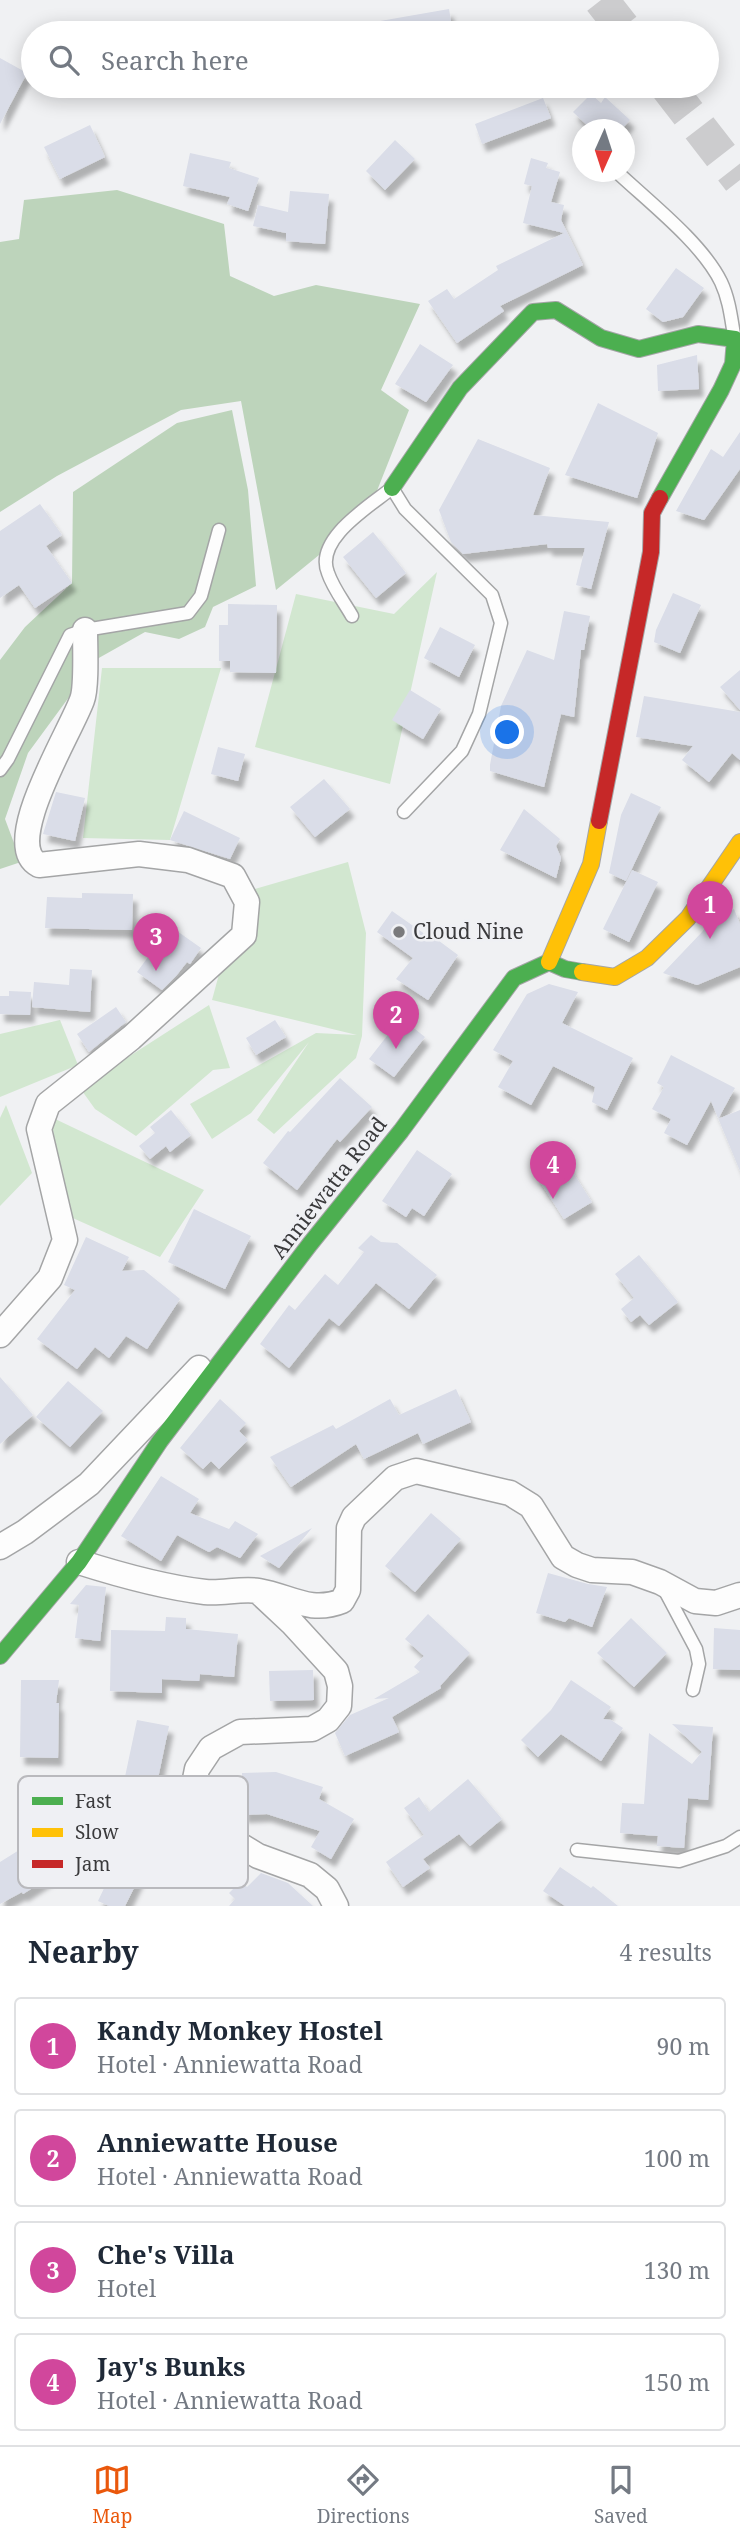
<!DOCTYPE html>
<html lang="en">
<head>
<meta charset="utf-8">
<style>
  :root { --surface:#fff; --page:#f6f6f7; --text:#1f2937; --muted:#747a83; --line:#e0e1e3; --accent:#ea580c }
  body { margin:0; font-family:"Noto Serif",serif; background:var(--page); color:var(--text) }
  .compass { position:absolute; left:572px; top:119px; width:63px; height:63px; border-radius:50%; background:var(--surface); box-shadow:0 4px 18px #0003; rotate:183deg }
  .you { position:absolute; left:508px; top:733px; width:24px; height:24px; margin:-18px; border:5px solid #fff; border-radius:50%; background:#1a73e8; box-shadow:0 0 0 10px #1a73e833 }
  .badge { display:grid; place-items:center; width:46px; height:46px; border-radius:50%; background:var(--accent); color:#fff; font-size:23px; font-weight:700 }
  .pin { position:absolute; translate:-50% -58px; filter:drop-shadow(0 2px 4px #0008) }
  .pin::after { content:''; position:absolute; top:37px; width:24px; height:21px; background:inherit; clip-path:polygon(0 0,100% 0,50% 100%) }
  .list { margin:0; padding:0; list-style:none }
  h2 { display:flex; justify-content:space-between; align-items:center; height:91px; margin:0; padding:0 28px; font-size:30px }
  h2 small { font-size:23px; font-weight:400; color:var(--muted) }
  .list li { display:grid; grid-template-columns:46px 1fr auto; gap:21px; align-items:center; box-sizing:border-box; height:98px; margin:0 14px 14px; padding:0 14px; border:2px solid var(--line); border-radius:7px }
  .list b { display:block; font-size:26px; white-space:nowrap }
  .list p { margin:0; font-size:23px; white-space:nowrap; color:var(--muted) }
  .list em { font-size:23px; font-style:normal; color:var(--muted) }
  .icon { flex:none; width:38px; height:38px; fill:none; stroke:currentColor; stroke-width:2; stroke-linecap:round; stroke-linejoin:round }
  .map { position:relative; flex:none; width:740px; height:1906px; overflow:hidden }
  .search { position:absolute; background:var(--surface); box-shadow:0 4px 18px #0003; left:21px; right:21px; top:21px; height:77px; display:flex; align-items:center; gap:18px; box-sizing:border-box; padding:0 24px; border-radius:38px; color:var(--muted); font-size:26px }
  .sheet { height:539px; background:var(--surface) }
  nav { display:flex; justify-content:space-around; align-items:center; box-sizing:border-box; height:98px; border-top:2px solid var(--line); background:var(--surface); font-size:19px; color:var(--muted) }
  nav a { display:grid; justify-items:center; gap:4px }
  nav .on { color:var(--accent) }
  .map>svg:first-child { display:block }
  .green { fill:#d2e7d0 }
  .forest { fill:#bdd4bb }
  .building { fill:#dadde8; filter:url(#shadow) }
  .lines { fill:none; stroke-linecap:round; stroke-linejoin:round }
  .secondary-tunnel { stroke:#ccccce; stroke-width:35; stroke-dasharray:35 18; stroke-linecap:butt }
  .lane-casing { stroke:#a4a5a6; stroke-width:15 }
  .street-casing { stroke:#a4a5a6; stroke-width:27 }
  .fast-casing { stroke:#a4a5a6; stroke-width:18 }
  .slow-casing { stroke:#a4a5a6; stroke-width:18 }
  .jam-casing { stroke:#a4a5a6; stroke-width:18 }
  .lane { stroke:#fdfdfd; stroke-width:12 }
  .street { stroke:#fdfdfd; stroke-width:24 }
  .fast { stroke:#4caf50; stroke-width:16 }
  .slow { stroke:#ffc107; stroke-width:16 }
  .jam { stroke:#c62828; stroke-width:16 }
  .poi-dot { fill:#7a7a7c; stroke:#eff0f4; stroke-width:2.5 }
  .labels { text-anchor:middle; stroke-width:5; stroke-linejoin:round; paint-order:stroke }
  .poi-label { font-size:21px; fill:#3a3a3c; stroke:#eff0f4; text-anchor:start }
  .street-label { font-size:21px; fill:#3a3a3c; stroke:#eff0f4 }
  .key { fill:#eff0f4; stroke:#b9b9bd; stroke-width:2 }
  .key-label { font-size:19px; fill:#3a3a3c }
</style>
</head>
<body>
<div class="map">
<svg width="740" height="1906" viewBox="0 0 740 1906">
  <defs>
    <filter id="shadow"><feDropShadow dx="4.5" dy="8" stdDeviation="2" flood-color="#0004"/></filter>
  </defs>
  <rect width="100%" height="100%" fill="#f0f1f3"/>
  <!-- green -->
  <path class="green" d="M437,572L390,784L255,747L296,594L394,614Z
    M102,668H221L170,840L83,838Z
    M348,862L366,933L362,1036L356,1058L274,1134L257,1120L309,1042L251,1113L212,1139L190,1104L316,1033L357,1035L212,1000L241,893Z
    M209,1005L230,1068L213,1070L136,1136L95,1109L80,1088Z
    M60,1020L78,1065L0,1097V1034Z
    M6,1105L32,1173L0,1206V1118Z
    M51,1117L204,1190L160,1257L66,1215Z"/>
  <!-- forest -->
  <path class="forest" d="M117,190L224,224L230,276L274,296L316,285L420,304L381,390L409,410L367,516L276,590L241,401L181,410L57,476L0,512V242L19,239L24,200Z
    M232,410L248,490L256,586L213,607L205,627L179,639L145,632L97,659L28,753L5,819L14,843L30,859L0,869V660L25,627L72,583L73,492L177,423Z"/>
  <!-- building -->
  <path class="building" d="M449,9L453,33H364L363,24Z
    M0,58L27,73L0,124Z
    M591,94L601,103L605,97L630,120L621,130H592L573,112Z
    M543,98L551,118L482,144L475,124Z
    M90,125L105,157L60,179L44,147Z
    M395,140L415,159L385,190L366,171Z
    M190,153L231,162L229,168L259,178L248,211L227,204L230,197L183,186Z
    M531,158L548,163L546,168L560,172L551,202L564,205L561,220L583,265L500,306L504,311L457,343L428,301L447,289L454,299L498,270L496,266L564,233L523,223L532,186L524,184Z
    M290,191L329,194L325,244L286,241V233L253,226L258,205L288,212Z
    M676,268L704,288L683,317L663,322L646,309Z
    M420,344L453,365L426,402L395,384Z
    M697,355L699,389L658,391L657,365Z
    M598,403L658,433L637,498L565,475Z
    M740,432V469L704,520L676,511L711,449L723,457Z
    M478,439L550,468L533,515L609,522L591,589L576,585L585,548H548L547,544L463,554L451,542L439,510Z
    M40,504L62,535L46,546L72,583L35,608L19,585L0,598V531Z
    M373,532L406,573L376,598L343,557Z
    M673,593L701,605L680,653L654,642L656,630Z
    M228,604L277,605L276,673L230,672V661H219V625H228Z
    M564,611L590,616L584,650H581L574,717L561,714L544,787L490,771V765L501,706L527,650L554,660Z
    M440,627L475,645L459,677L424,658Z
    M740,670V710L720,687Z
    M410,690L441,709L423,739L392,720Z
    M644,696L740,712V760L732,753L709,782L682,760L693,746L636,737Z
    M218,747L245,754L238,781L211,774Z
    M324,779L350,809L315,837L290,807Z
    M56,792L85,798L75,841L43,834Z
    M631,793L661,807L626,881L609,873L621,815Z
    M524,809L560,839L556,846L561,858L556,878L500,850Z
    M184,811L240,838L230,859L170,840Z
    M632,870L658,882L629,942L603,929Z
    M82,893L133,894L132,930L45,928L47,897L82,898Z
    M734,909L740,924V967L697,985L663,973L702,932L713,917Z
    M392,911L429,937L431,935L458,955L428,1000L396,979L413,958L377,932Z
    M177,931L201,948L190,964L187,962L176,976L162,990L137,972L154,949L161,953Z
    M70,969L92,970L90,1012L32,1007L34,982L69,985Z
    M549,984L578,992L562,1023L633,1058L607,1110L592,1102L595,1087L553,1066L531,1105L498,1087L513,1061L493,1050L527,994Z
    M9,991L31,992L30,1015L0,1014V996H9Z
    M116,1007L126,1022L89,1052L77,1034Z
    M401,1018L425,1037L394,1077L369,1059Z
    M275,1020L286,1037L256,1055L246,1038Z
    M671,1055L735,1088L718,1119L740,1110V1171L711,1101L687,1145L664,1133L671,1119L652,1109L664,1087L657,1083Z
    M340,1078L372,1107L340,1142L337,1139L297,1190L263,1163L288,1131L290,1132Z
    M171,1110L191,1135L170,1152L166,1146L150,1159L139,1146L155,1133L150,1127Z
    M417,1150L452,1174L424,1216L412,1208L406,1217L382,1201Z
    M563,1157L592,1202L564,1219L535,1174Z
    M194,1209L251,1236L225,1289L168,1262Z
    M371,1235L381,1242L397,1243L437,1275L409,1309L376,1283L339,1326L329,1318L289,1368L260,1344L289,1305L295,1310L325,1274L338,1285L364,1252L358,1248Z
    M86,1237L129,1257L122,1271L144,1270L180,1299L147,1349L126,1336L109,1358L95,1347L77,1369L37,1339L75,1290L64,1285Z
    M639,1255L678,1302L649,1325L640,1315L631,1322L621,1309L634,1298L615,1274Z
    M0,1377L33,1415L0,1444Z
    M68,1381L103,1411L70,1447L36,1417Z
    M456,1389L471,1422L423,1444L418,1433L364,1459L356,1444L291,1487L270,1457L333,1425L336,1429L390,1399L399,1415Z
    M220,1399L246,1423L239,1431L248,1440L219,1469L211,1461L203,1469L180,1448Z
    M161,1476L199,1499L190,1513L229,1529L235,1521L258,1534L240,1558L217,1547L209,1552L177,1535L161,1561L121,1536Z
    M431,1513L461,1539L415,1592L385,1566Z
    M312,1528L279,1568L260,1556Z
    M548,1573L588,1584L607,1587L592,1627L569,1618L565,1622L536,1613Z
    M86,1585L106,1587L100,1641L75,1638L79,1605L70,1604Z
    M428,1614L470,1653L440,1686L441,1688L392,1717L399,1732L345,1756L335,1733L350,1715L389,1698L374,1699L420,1672L414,1667L424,1656L405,1639Z
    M166,1617L186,1618V1629L238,1634L234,1677L200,1674L199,1681L162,1679V1693L110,1691L111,1630L165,1631Z
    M631,1618L667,1653L634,1687L597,1653Z
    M714,1628L740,1630V1670L713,1669Z
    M313,1670L314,1700L270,1701L269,1671Z
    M21,1680H59L56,1703H59L58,1758L20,1757Z
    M571,1680L611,1707L603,1719L611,1720L623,1728L601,1761L561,1734L538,1757L521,1740L551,1710Z
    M137,1720L169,1726L153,1802L175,1790L179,1797L182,1811L177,1814L190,1839L156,1858L152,1865L147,1862L125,1906H109L98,1901L107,1882L99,1878L102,1870L33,1841L49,1832L31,1792L68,1776L82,1808L54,1820L96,1840L100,1849L124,1790L122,1791Z
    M672,1724L713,1727L708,1800L688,1798L684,1848L657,1846L658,1836L620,1833L622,1803L644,1804L649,1733L692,1764L702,1752Z
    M276,1772L323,1787L319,1799L354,1819L331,1859L311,1847L320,1831L267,1814L243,1815L242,1773Z
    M468,1779L502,1819L470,1846L459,1834L423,1859L430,1868L403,1887L386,1862L424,1835L404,1808L419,1797L429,1812Z
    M32,1842L53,1875L23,1894L22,1892L0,1904V1862Z
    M560,1867L591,1888L593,1886L618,1906H565L543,1891Z
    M261,1873L288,1883L313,1906H229L235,1899L229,1893L241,1881L247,1887Z"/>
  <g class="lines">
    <!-- secondary-tunnel -->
    <path class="secondary-tunnel" d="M601,0L627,33
      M667,86L740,180"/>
    <!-- lane casing -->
    <g class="lane-casing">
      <path id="lane" d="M617,172C649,202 702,243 721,282C729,299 731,317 734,335
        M352,616C344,602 333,588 328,573C314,539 370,506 392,488L405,509L492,595L501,623L479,714L462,751L404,812
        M0,770L8,759L70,635L85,630L188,613L201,596L219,530
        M663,1587L696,1649L699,1664L693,1690
        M577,1850L679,1861L726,1846L740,1837"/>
    </g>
    <!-- street casing -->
    <g class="street-casing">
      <path id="street" d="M0,1335L50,1278L65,1240L39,1129L48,1104L131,1038L244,935L247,902L233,876L188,860L139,854L39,865C0,845 69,735 82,700C87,687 85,646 85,630
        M0,1547L25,1532L89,1484L199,1368
        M79,1562C120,1575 162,1587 205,1592C222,1594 241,1588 259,1591C289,1596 310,1614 342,1601L348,1590L349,1528L354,1517L395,1478L416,1471L510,1493L531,1506L563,1557L577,1565L592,1570L632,1572L660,1582L695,1601L716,1603L740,1595
        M260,1593L292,1623L336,1671L340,1686L339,1706L328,1720L312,1729L240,1732L211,1748L197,1769L193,1789L197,1813L207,1825L258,1856L310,1875L327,1889L336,1906"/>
    </g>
    <!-- fast casing -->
    <g class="fast-casing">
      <path id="fast" d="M392,488L460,388L533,312L556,310L601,338L639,349L698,334L735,339L733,364L721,390L660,498
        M0,1656L79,1562L160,1441L310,1244L401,1131L514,978L549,962L565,969L582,972"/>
    </g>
    <!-- slow casing -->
    <g class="slow-casing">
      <path id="slow" d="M549,962L591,864L599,821
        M582,972L615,977L647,958L688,918L740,842"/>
    </g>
    <!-- jam casing -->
    <g class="jam-casing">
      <path id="jam" d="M599,821L651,552L652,513L660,498"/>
    </g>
    <!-- lane -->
    <use href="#lane" class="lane"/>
    <!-- street -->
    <use href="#street" class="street"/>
    <!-- fast -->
    <use href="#fast" class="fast"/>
    <!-- slow -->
    <use href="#slow" class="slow"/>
    <!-- jam -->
    <use href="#jam" class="jam"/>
  </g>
  <!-- markers -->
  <circle class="poi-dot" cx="399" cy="932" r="7"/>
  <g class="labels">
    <!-- poi labels -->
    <g class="poi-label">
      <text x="413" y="939">Cloud Nine</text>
    </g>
    <!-- street labels -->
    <g class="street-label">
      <text transform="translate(329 1188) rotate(-52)" y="7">Anniewatta Road</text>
    </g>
  </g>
  <!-- legend -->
  <rect x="18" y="1776" width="230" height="112" rx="10" class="key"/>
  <rect x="32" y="1797" width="31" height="8" fill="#4caf50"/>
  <rect x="32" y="1828" width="31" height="9" fill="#ffc107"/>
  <rect x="32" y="1860" width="31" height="8" fill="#c62828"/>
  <g class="key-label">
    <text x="75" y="1808">Fast</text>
    <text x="75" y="1839">Slow</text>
    <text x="75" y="1871">Jam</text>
  </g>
</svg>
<svg class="compass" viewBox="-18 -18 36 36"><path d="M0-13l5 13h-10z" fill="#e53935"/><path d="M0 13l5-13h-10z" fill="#747a83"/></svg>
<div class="you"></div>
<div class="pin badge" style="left:710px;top:939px;background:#d1479c">1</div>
<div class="pin badge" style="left:396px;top:1049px;background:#d1479c">2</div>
<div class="pin badge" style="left:156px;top:971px;background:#d1479c">3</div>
<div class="pin badge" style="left:553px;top:1199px;background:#d1479c">4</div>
<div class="search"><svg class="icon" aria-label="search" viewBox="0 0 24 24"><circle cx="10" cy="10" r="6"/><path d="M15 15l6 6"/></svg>Search here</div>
</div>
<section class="sheet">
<h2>Nearby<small>4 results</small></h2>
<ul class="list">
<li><span class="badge" style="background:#d1479c">1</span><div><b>Kandy Monkey Hostel</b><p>Hotel · Anniewatta Road</p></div><em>90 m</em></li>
<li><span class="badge" style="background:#d1479c">2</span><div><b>Anniewatte House</b><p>Hotel · Anniewatta Road</p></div><em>100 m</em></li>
<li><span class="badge" style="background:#d1479c">3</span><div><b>Che's Villa</b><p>Hotel</p></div><em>130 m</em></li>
<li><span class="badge" style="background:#d1479c">4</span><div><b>Jay's Bunks</b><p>Hotel · Anniewatta Road</p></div><em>150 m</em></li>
</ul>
</section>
<nav>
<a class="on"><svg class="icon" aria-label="map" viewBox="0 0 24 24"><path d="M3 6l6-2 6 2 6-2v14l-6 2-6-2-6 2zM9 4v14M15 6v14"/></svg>Map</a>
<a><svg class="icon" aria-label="directions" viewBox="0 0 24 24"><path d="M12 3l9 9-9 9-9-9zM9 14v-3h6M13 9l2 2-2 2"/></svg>Directions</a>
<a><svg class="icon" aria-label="saved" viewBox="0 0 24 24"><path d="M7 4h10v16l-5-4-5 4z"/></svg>Saved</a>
</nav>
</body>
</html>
